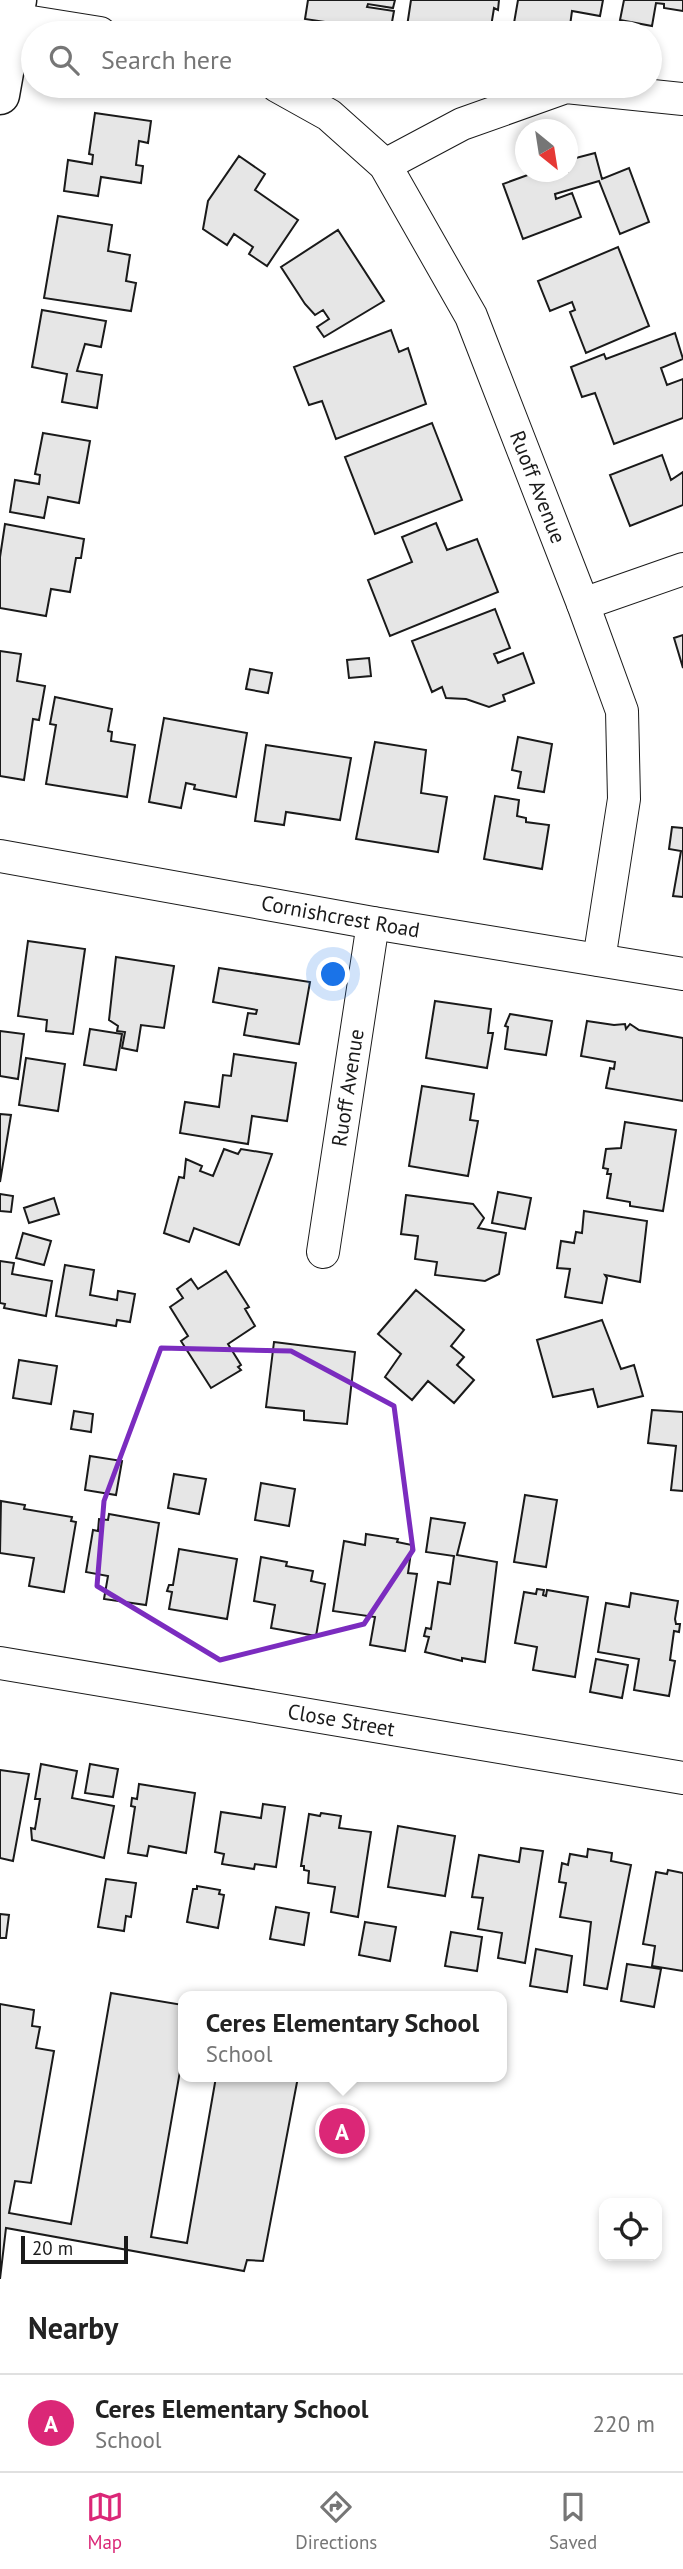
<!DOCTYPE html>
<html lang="en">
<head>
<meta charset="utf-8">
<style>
  :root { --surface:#fff; --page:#f2f2f2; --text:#222; --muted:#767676; --line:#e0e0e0; --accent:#db2777 }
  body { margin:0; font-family:"PT Sans",sans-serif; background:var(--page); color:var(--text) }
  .controls { position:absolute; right:21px; bottom:21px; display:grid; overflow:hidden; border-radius:14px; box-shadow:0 4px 10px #0003 }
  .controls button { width:63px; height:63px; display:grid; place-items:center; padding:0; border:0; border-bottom:2px solid var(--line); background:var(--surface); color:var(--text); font:35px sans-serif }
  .compass { position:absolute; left:515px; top:119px; width:63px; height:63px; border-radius:50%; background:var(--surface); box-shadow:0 4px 10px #0003; rotate:150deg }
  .scale { position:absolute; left:21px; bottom:18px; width:107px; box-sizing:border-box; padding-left:7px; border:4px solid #1a1a1a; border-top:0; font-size:19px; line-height:24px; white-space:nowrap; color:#1a1a1a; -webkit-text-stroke:5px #fff; paint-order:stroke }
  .you { position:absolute; left:334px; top:975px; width:24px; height:24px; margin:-18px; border:5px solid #fff; border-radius:50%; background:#1a73e8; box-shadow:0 0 0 10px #1a73e833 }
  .badge { display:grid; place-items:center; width:46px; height:46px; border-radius:50%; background:var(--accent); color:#fff; font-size:23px; font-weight:700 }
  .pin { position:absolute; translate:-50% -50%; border:4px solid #fff; box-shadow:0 2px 7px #0006 }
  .popup { position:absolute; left:178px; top:1991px; width:329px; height:91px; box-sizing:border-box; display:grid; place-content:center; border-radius:14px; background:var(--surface); filter:drop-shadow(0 2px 5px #0005); font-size:23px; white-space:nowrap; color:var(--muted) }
  .popup b { font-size:26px; color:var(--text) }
  .popup::after { content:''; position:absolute; left:50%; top:100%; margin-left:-14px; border:14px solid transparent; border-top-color:var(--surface) }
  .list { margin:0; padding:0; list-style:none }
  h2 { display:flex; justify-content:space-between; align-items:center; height:91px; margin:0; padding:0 28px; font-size:30px }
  h2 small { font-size:23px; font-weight:400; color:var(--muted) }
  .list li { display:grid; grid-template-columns:46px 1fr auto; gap:21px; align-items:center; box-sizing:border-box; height:98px; padding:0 28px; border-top:2px solid var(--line) }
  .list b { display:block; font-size:26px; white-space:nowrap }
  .list p { margin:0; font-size:23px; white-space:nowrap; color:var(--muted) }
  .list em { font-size:23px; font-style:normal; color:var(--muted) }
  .icon { flex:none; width:38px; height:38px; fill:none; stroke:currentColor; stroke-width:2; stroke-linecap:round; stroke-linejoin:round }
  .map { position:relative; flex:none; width:683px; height:2282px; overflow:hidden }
  .search { position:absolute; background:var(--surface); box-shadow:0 4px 10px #0003; left:21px; right:21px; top:21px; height:77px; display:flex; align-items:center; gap:18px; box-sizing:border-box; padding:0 24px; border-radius:38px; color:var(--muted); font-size:26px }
  .sheet { height:189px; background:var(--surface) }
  nav { display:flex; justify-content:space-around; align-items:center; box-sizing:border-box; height:98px; border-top:2px solid var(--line); background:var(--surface); font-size:19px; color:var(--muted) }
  nav a { display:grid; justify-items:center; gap:4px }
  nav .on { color:var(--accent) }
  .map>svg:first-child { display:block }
  .building { fill:#e6e6e6; stroke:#1a1a1a; stroke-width:2 }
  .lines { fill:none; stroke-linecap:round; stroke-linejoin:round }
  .street-casing { stroke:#1a1a1a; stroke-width:34 }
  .secondary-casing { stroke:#1a1a1a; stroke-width:41 }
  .street { stroke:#fff; stroke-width:32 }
  .secondary { stroke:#fff; stroke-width:38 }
  .marked { fill:none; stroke:#7b2cbf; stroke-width:5; stroke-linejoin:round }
  .labels { text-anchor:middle; stroke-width:5; stroke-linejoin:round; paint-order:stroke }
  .street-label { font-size:21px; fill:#1a1a1a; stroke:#fff }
</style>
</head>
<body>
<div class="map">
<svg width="683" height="2282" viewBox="0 0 683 2282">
  <rect width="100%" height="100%" fill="#fff"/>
  <!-- building -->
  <path class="building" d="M308,0H395L393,8L368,4L367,7L394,11L390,33H358L359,27L305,19Z
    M411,0H499L498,10L494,8L490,33H446L447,30L438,29V33H406Z
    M518,0H603L600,16L572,11L569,33L514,23Z
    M624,0H683V11L664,8V4L656,3L652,26L620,20Z
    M95,113L151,121L148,143L139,141L136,165L143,166L141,183L101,177L98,196L64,191L68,160L92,164L93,155L89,154Z
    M595,153L602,179L629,168L649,222L620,234L599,181L555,194L556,199L572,193L581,217L523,239L503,184L536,172H568V160Z
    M239,156L265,174L255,190L298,220L267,266L249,254L253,247L234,234L227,245L203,229L208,201Z
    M58,216L112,225L108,251L130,255L126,281L136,283L131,311L44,298Z
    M338,230L384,301L324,337L317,327L329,319L323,310L315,315L305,304L281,267Z
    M618,247L649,326L586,353L570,312L575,310L572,302L550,311L538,281Z
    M42,310L106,321L101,347L85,344L77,371L102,375L97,408L62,402L67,374L32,367Z
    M391,330L399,352L408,348L426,404L336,439L322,401L309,405L294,367Z
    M675,333L683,359L661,368L667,385L683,379V418L614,444L595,393L582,397L571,367L604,354L606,359Z
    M432,423L462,500L375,534L345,457Z
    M43,433L90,441L79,503L48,497L44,518L10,512L15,480L39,484L40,475L35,474Z
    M662,455L671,480L683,472V505L630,526L610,475Z
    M436,523L447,550L477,539L498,592L390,636L368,580L412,562L402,537Z
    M5,524L84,539L81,558H76L70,592L51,589L46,616L0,608V557Z
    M495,609L510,648L494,654L498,663L523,653L534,683L503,695L505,701L489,707L466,699L446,698L442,687L432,692L412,641Z
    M683,635V668L674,638Z
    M0,651L21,654L17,681L45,686L39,720L33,719L24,780L0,776Z
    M369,658L371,676L349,678L347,660Z
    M250,669L272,673L268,693L246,689Z
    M55,697L112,709L108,731L112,732L111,741L135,745L127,797L46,784L56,725L50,724Z
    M164,718L247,733L236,797L194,789L195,785L186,783L181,808L149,802Z
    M518,737L552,744L544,792L518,788L521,772L512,770Z
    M375,742L426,750L421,793L447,797L438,852L356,839Z
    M266,745L351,758L340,820L286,812L284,825L255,821Z
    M495,796L519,800L517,816L526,818V822L549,825L542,869L484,859Z
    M672,827L683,828V897L673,896L681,851L669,849Z
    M28,941L85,949L73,1034L46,1031L47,1020L18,1016Z
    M116,957L174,966L164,1028L141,1025L137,1051L122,1048L125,1032L117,1031L118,1026L109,1020Z
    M219,968L310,982L299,1044L244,1035L248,1013L256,1014L257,1010L213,1002Z
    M435,1001L491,1009L488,1033H493L487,1068L426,1058Z
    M510,1014L552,1021L546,1055L505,1049L508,1027L505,1026Z
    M587,1021L614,1025L625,1024L626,1029L630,1024L639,1030L683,1038V1101L606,1088L610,1068L614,1069L615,1062L581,1056Z
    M90,1029L122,1034L116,1070L84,1065Z
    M0,1031L24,1034L18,1079L0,1076Z
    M234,1054L296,1063L287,1121L252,1116L248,1144L180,1133L185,1102L219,1107L223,1075L231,1076Z
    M26,1058L65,1064L58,1111L19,1105Z
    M422,1086L474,1094L470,1120L478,1121L468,1176L409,1166Z
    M0,1114L11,1115L0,1182Z
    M625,1122L676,1130L663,1211L630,1206V1202L607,1198L611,1174H607L608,1169L603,1168L606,1149L621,1148Z
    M224,1149L238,1154L241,1149L272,1154L239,1245L194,1228L189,1242L164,1233L179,1177L184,1178L186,1159L202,1166L200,1171L213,1176Z
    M498,1192L531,1198L525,1229L492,1223Z
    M0,1194L13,1196L11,1212L0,1211Z
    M406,1195L473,1204L484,1218L478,1228L506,1233L499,1274L485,1281L435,1275L437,1262L415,1259L418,1236L401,1234Z
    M54,1198L59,1214L29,1223L24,1208Z
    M584,1211L647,1221L640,1282L605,1275L607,1278L602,1303L565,1297L570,1269L557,1268L561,1241L574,1243L576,1232L582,1233Z
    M23,1233L51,1241L44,1265L16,1258Z
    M0,1261L14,1263L12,1274L52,1281L46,1316L4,1308L5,1304L0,1303Z
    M65,1265L94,1270L90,1295L117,1300L118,1291L135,1294L130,1322L117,1320L116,1326L56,1316Z
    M226,1271L249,1307L245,1309L255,1326L228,1344L241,1365L238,1367L241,1370L211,1388L181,1341L188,1336L170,1307L183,1298L177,1289L191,1279L198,1289Z
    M416,1290L464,1330L451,1346L464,1357L457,1365L474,1380L454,1403L428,1381L412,1400L385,1377L401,1354L378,1334Z
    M602,1320L621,1369L634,1365L643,1396L598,1407L593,1389L553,1397L537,1340Z
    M274,1342L355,1352L347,1424L304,1420V1411L266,1407Z
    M19,1360L57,1366L51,1404L13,1398Z
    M652,1410L683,1412V1491L671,1490L676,1446L648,1443Z
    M74,1411L93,1414L91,1432L71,1429Z
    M90,1456L122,1461L116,1495L85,1490Z
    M174,1474L206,1479L199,1514L168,1508Z
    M261,1483L295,1489L289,1526L255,1520Z
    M525,1495L557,1500L546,1567L514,1562Z
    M1,1501L25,1505L24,1509L72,1517L71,1521L76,1522L64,1592L29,1586L34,1558L0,1553Z
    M109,1514L159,1523L146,1605L104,1599L108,1576L86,1572L93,1530L98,1531L99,1519L108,1520Z
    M431,1518L465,1523L457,1555L497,1562L485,1662L462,1658V1661L425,1652L429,1637L424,1636L426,1628L431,1629L438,1582L450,1584L454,1556L426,1552Z
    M366,1534L398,1539L397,1542L412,1545L408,1573L417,1574L405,1651L370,1645L375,1617L333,1611L344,1541L365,1545Z
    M179,1549L237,1559L227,1619L169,1609L172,1592L167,1591L169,1585H173Z
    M261,1557L287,1562L286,1566L313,1571L311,1581L325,1584L316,1636L271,1628L275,1605L254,1601Z
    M537,1589L544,1590L543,1595L546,1596L547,1590L588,1597L575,1677L533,1670L537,1647L515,1643L524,1592L536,1594Z
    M631,1593L678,1601L675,1619L676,1624H680L679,1632L674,1631L670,1660L675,1661L669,1696L634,1690L639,1659L598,1652L606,1603L629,1607Z
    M596,1659L628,1665L622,1698L590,1692Z
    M41,1764L77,1771L72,1798L114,1806L104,1858L32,1840L31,1828L35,1829L40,1799H35Z
    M90,1764L118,1769L113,1797L85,1793Z
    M0,1770L29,1774L13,1861L0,1858Z
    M139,1784L195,1793L186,1853L149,1846L147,1856L128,1853L135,1807L131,1806L132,1798L137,1799Z
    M263,1804L285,1807L276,1867L255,1864L254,1869L222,1864L224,1854L215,1852L221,1812L261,1818Z
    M321,1813L341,1816L339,1828L371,1832L358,1917L331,1912L335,1887L308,1883L309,1871L304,1870V1866H301L309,1814L320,1816Z
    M398,1826L455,1836L445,1896L388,1887Z
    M521,1848L543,1851L525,1963L498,1958L502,1933L478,1929L483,1898L472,1897L479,1855L519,1862Z
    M588,1849L612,1853L611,1861L631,1865L607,1989L584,1985L591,1922L560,1917L566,1883L559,1882L562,1863L568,1865L570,1854L587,1857Z
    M668,1870L683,1873V1971L652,1966L655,1946L643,1944L656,1872L667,1874Z
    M106,1879L136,1883L131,1917L126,1916L124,1931L98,1927Z
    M197,1886L220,1890L219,1894L224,1895L218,1928L187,1922L193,1889H197Z
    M276,1907L309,1913L304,1945L270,1939Z
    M0,1914L9,1915L6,1938H0Z
    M365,1922L396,1927L390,1961L359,1955Z
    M451,1932L482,1937L477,1971L445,1966Z
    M536,1949L572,1956L567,1992L530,1986Z
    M627,1964L661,1969L654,2007L621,2001Z
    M111,1993L183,2005V2054L151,2237L187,2243L216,2077H298L263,2261L247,2260L244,2271L6,2228L0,2279V2004L34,2010L32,2026L40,2027L36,2048L54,2051L31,2183L15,2181L9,2213L71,2224Z"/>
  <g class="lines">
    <!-- street casing -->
    <g class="street-casing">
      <g id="street">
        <path d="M0,17L100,33"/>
        <path id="s1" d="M277,86L329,115L385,165L471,316L583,604L622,711L624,799L599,960"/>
        <path d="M385,165L462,124L566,87L683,99"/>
        <path d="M583,604L683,569"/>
        <path id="s2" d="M0,856L373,923L683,974"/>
        <path id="s3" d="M323,1252L373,923"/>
        <path id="s4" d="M0,1663L683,1778"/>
      </g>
    </g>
    <!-- secondary casing -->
    <g class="secondary-casing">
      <path id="secondary" d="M0,95L17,0"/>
    </g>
    <!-- street -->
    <use href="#street" class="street"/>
    <!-- secondary -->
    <use href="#secondary" class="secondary"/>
  </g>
  <!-- marked area -->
  <path class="marked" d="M161,1348L291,1351L394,1406L413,1550L364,1624L220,1660L97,1586L104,1501Z"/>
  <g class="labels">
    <!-- street labels -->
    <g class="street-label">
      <text dy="7" stroke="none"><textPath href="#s1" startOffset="492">Ruoff Avenue</textPath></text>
      <text dy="7" stroke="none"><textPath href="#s2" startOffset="346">Cornishcrest Road</textPath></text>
      <text dy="7" stroke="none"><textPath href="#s3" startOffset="166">Ruoff Avenue</textPath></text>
      <text dy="7" stroke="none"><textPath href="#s4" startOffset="346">Close Street</textPath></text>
    </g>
  </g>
</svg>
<div class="controls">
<button><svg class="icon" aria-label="locate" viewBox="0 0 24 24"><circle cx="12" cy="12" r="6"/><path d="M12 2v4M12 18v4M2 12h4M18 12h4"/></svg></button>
</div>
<svg class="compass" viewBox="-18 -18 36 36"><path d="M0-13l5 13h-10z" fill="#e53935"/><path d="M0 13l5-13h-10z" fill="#767676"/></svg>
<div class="scale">20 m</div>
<div class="you"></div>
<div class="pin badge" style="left:342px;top:2131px">A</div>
<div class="popup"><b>Ceres Elementary School</b>School</div>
<div class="search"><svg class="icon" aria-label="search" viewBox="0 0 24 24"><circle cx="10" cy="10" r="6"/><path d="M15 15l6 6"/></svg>Search here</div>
</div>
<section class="sheet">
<h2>Nearby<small></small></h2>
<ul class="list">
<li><span class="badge">A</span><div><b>Ceres Elementary School</b><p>School</p></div><em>220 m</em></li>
</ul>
</section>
<nav>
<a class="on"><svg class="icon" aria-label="map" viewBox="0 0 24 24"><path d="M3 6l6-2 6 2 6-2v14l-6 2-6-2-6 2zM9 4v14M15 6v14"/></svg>Map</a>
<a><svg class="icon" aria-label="directions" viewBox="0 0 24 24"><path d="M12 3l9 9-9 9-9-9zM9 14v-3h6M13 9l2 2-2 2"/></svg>Directions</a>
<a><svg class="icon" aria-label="saved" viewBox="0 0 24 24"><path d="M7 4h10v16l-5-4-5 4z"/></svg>Saved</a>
</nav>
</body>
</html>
